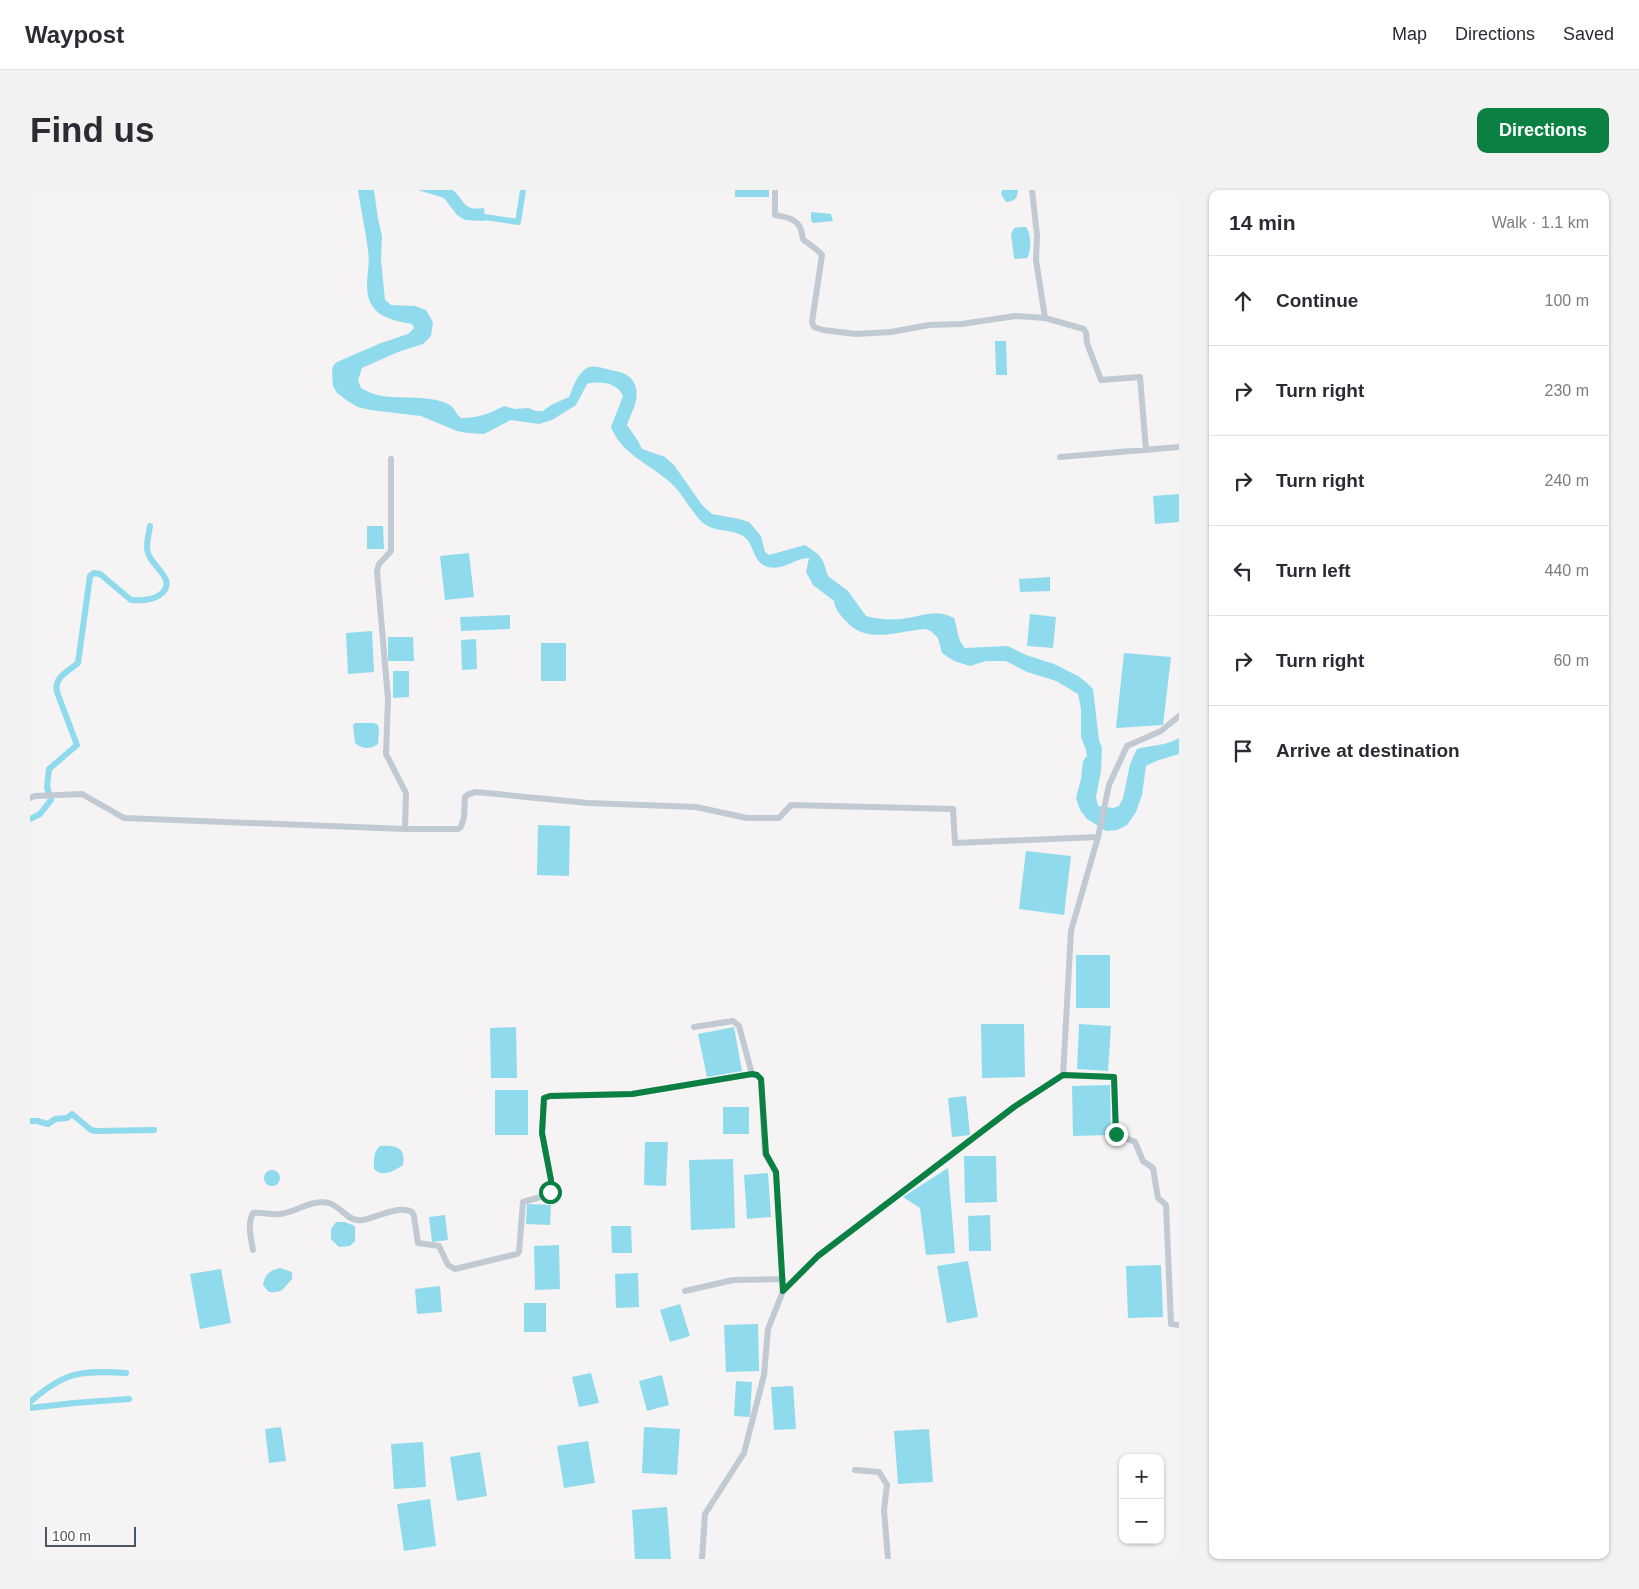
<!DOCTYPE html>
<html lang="en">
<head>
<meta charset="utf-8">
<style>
  :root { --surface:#fff; --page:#f2f2f3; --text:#2b2b33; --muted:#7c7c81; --line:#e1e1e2; --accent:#0b8043 }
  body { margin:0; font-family:Arial,sans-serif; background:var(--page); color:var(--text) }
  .controls { position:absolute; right:15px; bottom:15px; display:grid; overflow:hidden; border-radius:10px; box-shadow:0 1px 4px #0004 }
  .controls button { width:45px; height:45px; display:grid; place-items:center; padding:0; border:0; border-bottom:1px solid var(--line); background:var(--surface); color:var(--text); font:25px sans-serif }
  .scale { position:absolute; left:15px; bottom:12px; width:91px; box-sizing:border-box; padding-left:5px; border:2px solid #4a5661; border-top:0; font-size:14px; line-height:18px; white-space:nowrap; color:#4a5661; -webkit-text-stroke:4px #fff; paint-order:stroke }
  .stop { position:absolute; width:15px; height:15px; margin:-11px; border:4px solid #0b8043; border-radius:50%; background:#fff }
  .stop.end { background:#0b8043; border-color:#fff; box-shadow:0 1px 5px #0008 }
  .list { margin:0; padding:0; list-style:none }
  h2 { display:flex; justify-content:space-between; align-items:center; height:65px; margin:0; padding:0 20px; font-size:21px }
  h2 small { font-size:16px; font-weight:400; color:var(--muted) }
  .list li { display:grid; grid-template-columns:32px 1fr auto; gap:15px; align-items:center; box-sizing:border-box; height:90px; padding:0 20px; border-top:1px solid var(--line) }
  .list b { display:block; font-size:19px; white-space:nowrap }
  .list em { font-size:16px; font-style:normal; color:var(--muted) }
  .icon { flex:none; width:28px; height:28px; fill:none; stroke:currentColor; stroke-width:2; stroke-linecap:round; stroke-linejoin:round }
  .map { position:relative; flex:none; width:1149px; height:1369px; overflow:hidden; border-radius:10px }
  header { display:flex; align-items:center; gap:30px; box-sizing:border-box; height:70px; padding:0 25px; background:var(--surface); border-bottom:1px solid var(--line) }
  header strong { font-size:24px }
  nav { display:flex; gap:28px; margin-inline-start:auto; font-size:18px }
  .intro { display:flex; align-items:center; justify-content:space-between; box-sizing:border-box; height:120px; padding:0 30px }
  h1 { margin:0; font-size:35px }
  .button { padding:12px 22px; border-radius:10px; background:var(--accent); color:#fff; font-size:18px; font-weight:700 }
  main { display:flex; gap:30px; padding:0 30px }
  aside { flex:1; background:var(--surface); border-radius:10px; box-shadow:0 1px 4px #0004 }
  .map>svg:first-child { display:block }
  .water { fill:#90daee }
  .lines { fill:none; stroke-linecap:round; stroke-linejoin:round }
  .canal { stroke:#90daee; stroke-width:6 }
  .street { stroke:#c1cad2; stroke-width:6 }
  .route { stroke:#0b8043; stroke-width:6 }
</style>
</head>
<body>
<header>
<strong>Waypost</strong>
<nav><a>Map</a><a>Directions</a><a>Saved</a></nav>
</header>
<div class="intro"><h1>Find us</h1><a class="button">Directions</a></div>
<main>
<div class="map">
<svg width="1149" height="1369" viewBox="0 0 1149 1369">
  <rect width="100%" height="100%" fill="#f5f3f3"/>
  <!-- water -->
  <path class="water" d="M328,0H344L348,29L352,46L351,70L355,110L361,115L385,116L396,120L403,132L401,146L393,154L368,162L332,178L328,190L331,198C357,215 390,201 418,214C425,217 425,224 431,228C448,228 459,224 474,216L485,219L498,218L506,221H513L521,215L539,207C544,196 546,185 557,178C563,175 569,177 576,179C588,182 602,182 606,198C609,212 601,222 597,235L608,251L612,259L635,267L644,275L672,315L682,324L709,329L719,332L731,346L735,362L739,365L775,355L788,364L793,371L798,386L818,401L836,426C848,429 858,430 871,429C893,427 903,418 924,428C928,439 927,450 935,458L978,456L996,465L1024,474L1048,486L1057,493L1063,499L1069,550L1072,558L1071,581L1066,607L1068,616L1083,618L1089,616L1093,608L1100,574L1107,559C1121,555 1136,556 1149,548V564L1126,571L1116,576L1112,605L1106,622L1097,635L1087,640L1076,641L1057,629L1050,620L1046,608L1051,589L1053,571L1057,566L1056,560L1051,547V519L1048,504L1026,491L997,482L976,471H956L940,476L924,471L912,463L908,448L901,441L895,439C869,441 836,455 816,431C810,425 805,419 804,411L783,395L776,382L779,368C765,368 753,381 738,377C722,372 725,354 713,346C701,339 687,342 676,335C666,329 654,307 645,297C625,276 592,266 581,237L593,206C587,192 569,191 557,194L546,215L522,230L509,234L481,230L454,244L438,243L427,241L391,226L340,220L328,217L319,212L307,203L303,196L302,182L303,176L307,172L351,153L378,144L384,138L382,134C359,130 337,125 337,96C337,85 340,72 338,61C336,41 331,21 328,0Z
    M388,0H423C436,12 433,21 454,18L455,31L435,30L427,25L414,8Z
    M705,0H739V7H705Z
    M972,0H988C988,8 984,12 976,12L971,4Z
    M781,22L801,24L803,31L783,33L781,30Z
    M992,37H996C1001,43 1002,61 997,68L985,69L984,68L981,44L984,38Z
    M965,151H976L977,185H966Z
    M1149,304V332L1125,334L1123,306Z
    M337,336H353L354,359H337Z
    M439,363L444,407L415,410L410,366Z
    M1020,387V401L990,402L989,389Z
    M1000,424L1026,427L1023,458L997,456Z
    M480,425V439L431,441L430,427Z
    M342,441L344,482L318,484L316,443Z
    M358,447H383L384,471H358Z
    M446,449L447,479L432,480L431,450Z
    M511,453H536V491H511Z
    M1094,463L1141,467L1133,535L1086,538Z
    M363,481H379V507L363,508Z
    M325,533H344L348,535L349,540L348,554C340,560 332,559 325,553L323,536Z
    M508,635L540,636L539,686L507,685Z
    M996,661L1041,666L1034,725L989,719Z
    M1046,765H1080V818H1046Z
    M951,834H994L995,887L952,888Z
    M1049,834L1081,836L1078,881L1047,879Z
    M486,837L487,888H461L460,838Z
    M704,837L712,881L677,887L668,844Z
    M1080,895L1081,945L1043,946L1042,896Z
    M465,900H498V945H465Z
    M936,906L940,945L922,947L918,908Z
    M693,917H719V944H693Z
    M615,952H638L636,996L614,995Z
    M350,956C366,955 376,957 373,975C364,981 353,988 344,979C344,970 343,962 350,956Z
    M934,966H966L967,1012L935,1013Z
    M703,969L705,1038L661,1040L659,970Z
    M918,978L925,1063L896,1065L890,1018L873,1007Z
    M234 988a8 8 0 1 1 16 0a8 8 0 1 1-16 0Z
    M738,983L741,1027L717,1029L714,985Z
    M497,1014L521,1015L520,1035L496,1034Z
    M415,1025L418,1050L402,1052L399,1027Z
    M960,1025L961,1061H939L938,1026Z
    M306,1032H315L325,1036V1051L320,1056L309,1057L301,1049V1039Z
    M581,1036H601L602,1063H582Z
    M529,1055L530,1099L505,1100L504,1056Z
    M938,1071L948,1127L917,1133L907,1076Z
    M1131,1075L1133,1127L1098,1128L1096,1076Z
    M250,1078L262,1082V1089C253,1098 254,1103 239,1102L233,1095C235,1084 239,1081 250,1078Z
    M191,1079L201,1133L170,1139L160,1084Z
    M608,1083L609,1117L586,1118L585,1084Z
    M410,1096L412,1122L387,1124L385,1099Z
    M494,1113H516V1142H494Z
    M650,1114L660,1146L640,1152L630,1120Z
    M728,1134L729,1181L696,1182L694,1135Z
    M561,1183L569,1213L549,1217L542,1187Z
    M632,1185L639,1215L617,1221L609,1191Z
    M706,1191L722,1192L720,1227L704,1226Z
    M763,1196L766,1239L744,1240L741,1197Z
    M251,1237L256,1271L239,1273L235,1239Z
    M614,1237L650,1239L647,1285L612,1283Z
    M899,1239L903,1292L868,1294L864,1241Z
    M558,1251L565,1293L534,1298L527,1256Z
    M393,1252L396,1297L364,1299L361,1254Z
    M450,1262L457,1306L427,1311L420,1267Z
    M400,1309L406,1356L374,1361L367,1314Z
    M637,1317L641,1369H605L602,1320Z"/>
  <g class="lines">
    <!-- canal -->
    <path class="canal" d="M448,26L488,32L493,0
      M0,629L10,624L21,610L17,597L19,579L47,555L27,502C24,486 38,482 48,473L60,386L64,383L70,384L101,410C111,411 125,410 132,403C147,389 121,376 118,363C115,356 119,344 120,336
      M0,931H7L18,934L25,929L37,928L42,924L61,940L66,941L124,940
      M0,1212C34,1182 51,1180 96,1183
      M0,1218L44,1213L99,1209"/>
    <!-- street -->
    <path class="street" d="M745,0V25C755,27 765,28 770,37C772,41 772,46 773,49C776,53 787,58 792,65L782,132L784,137L793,140L826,144L861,142L899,135L932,134L985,126L1015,128
      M1002,0L1007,45L1006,70L1015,128L1054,139L1056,143L1057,153L1071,190L1110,187L1116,260
      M1030,267L1149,257
      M361,269V361L349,374L347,381L358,509L356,564L376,603L375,639H428L431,637L434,627L435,607L439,604L446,602L558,613L666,617L717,628H749L761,615L923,619L925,653L1068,647
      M0,608L5,606L52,604L94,628L375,639
      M664,837L703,831L709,836L722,884L727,885L731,889L735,964L746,982L753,1101
      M1033,885L1084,887L1086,944L1105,952L1113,971L1123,978L1128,1008L1136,1015L1141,1134L1149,1135
      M223,1060C221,1048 217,1034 223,1023C232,1022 241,1025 250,1024C267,1022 281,1009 299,1013C312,1017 317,1032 333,1030C348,1027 368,1015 382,1022L384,1026L388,1053L409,1056L418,1075L425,1079L487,1064L489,1062L493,1012L514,1006L520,1002L521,990L512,943L514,908L520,906L602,904L722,884
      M655,1101L703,1090L753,1089
      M825,1280L849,1282L857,1295L854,1320L858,1369
      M672,1369L675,1324L714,1263L734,1185L738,1139L753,1101L788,1066L984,917L1033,885L1041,741L1068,647L1079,595L1097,556L1131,541L1149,526"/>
  </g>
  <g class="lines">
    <!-- route -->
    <path class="route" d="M520,1002L521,990L512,943L514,908L520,906L602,904L722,884L727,885L731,889L736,964L746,982L753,1101L788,1066L984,917L1033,885L1084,887L1086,944"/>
  </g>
</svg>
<div class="controls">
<button>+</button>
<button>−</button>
</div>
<div class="scale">100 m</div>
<div class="stop" style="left:520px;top:1002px"></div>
<div class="stop end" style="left:1086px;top:944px"></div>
</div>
<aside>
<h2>14 min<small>Walk · 1.1 km</small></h2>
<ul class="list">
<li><svg class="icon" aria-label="ahead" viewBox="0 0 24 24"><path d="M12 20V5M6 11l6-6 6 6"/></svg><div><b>Continue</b></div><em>100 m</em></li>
<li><svg class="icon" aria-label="right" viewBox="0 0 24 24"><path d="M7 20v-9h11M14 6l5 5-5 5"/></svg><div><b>Turn right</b></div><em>230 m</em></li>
<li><svg class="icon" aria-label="right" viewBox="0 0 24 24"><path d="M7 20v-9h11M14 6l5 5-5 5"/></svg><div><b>Turn right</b></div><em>240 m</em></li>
<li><svg class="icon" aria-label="left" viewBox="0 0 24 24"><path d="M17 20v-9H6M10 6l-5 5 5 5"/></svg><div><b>Turn left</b></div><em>440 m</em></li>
<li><svg class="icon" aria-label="right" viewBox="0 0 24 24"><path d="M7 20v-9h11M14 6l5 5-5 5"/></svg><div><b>Turn right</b></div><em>60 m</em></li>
<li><svg class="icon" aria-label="arrive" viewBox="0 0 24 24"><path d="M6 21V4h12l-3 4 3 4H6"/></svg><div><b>Arrive at destination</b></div></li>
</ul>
</aside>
</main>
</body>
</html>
